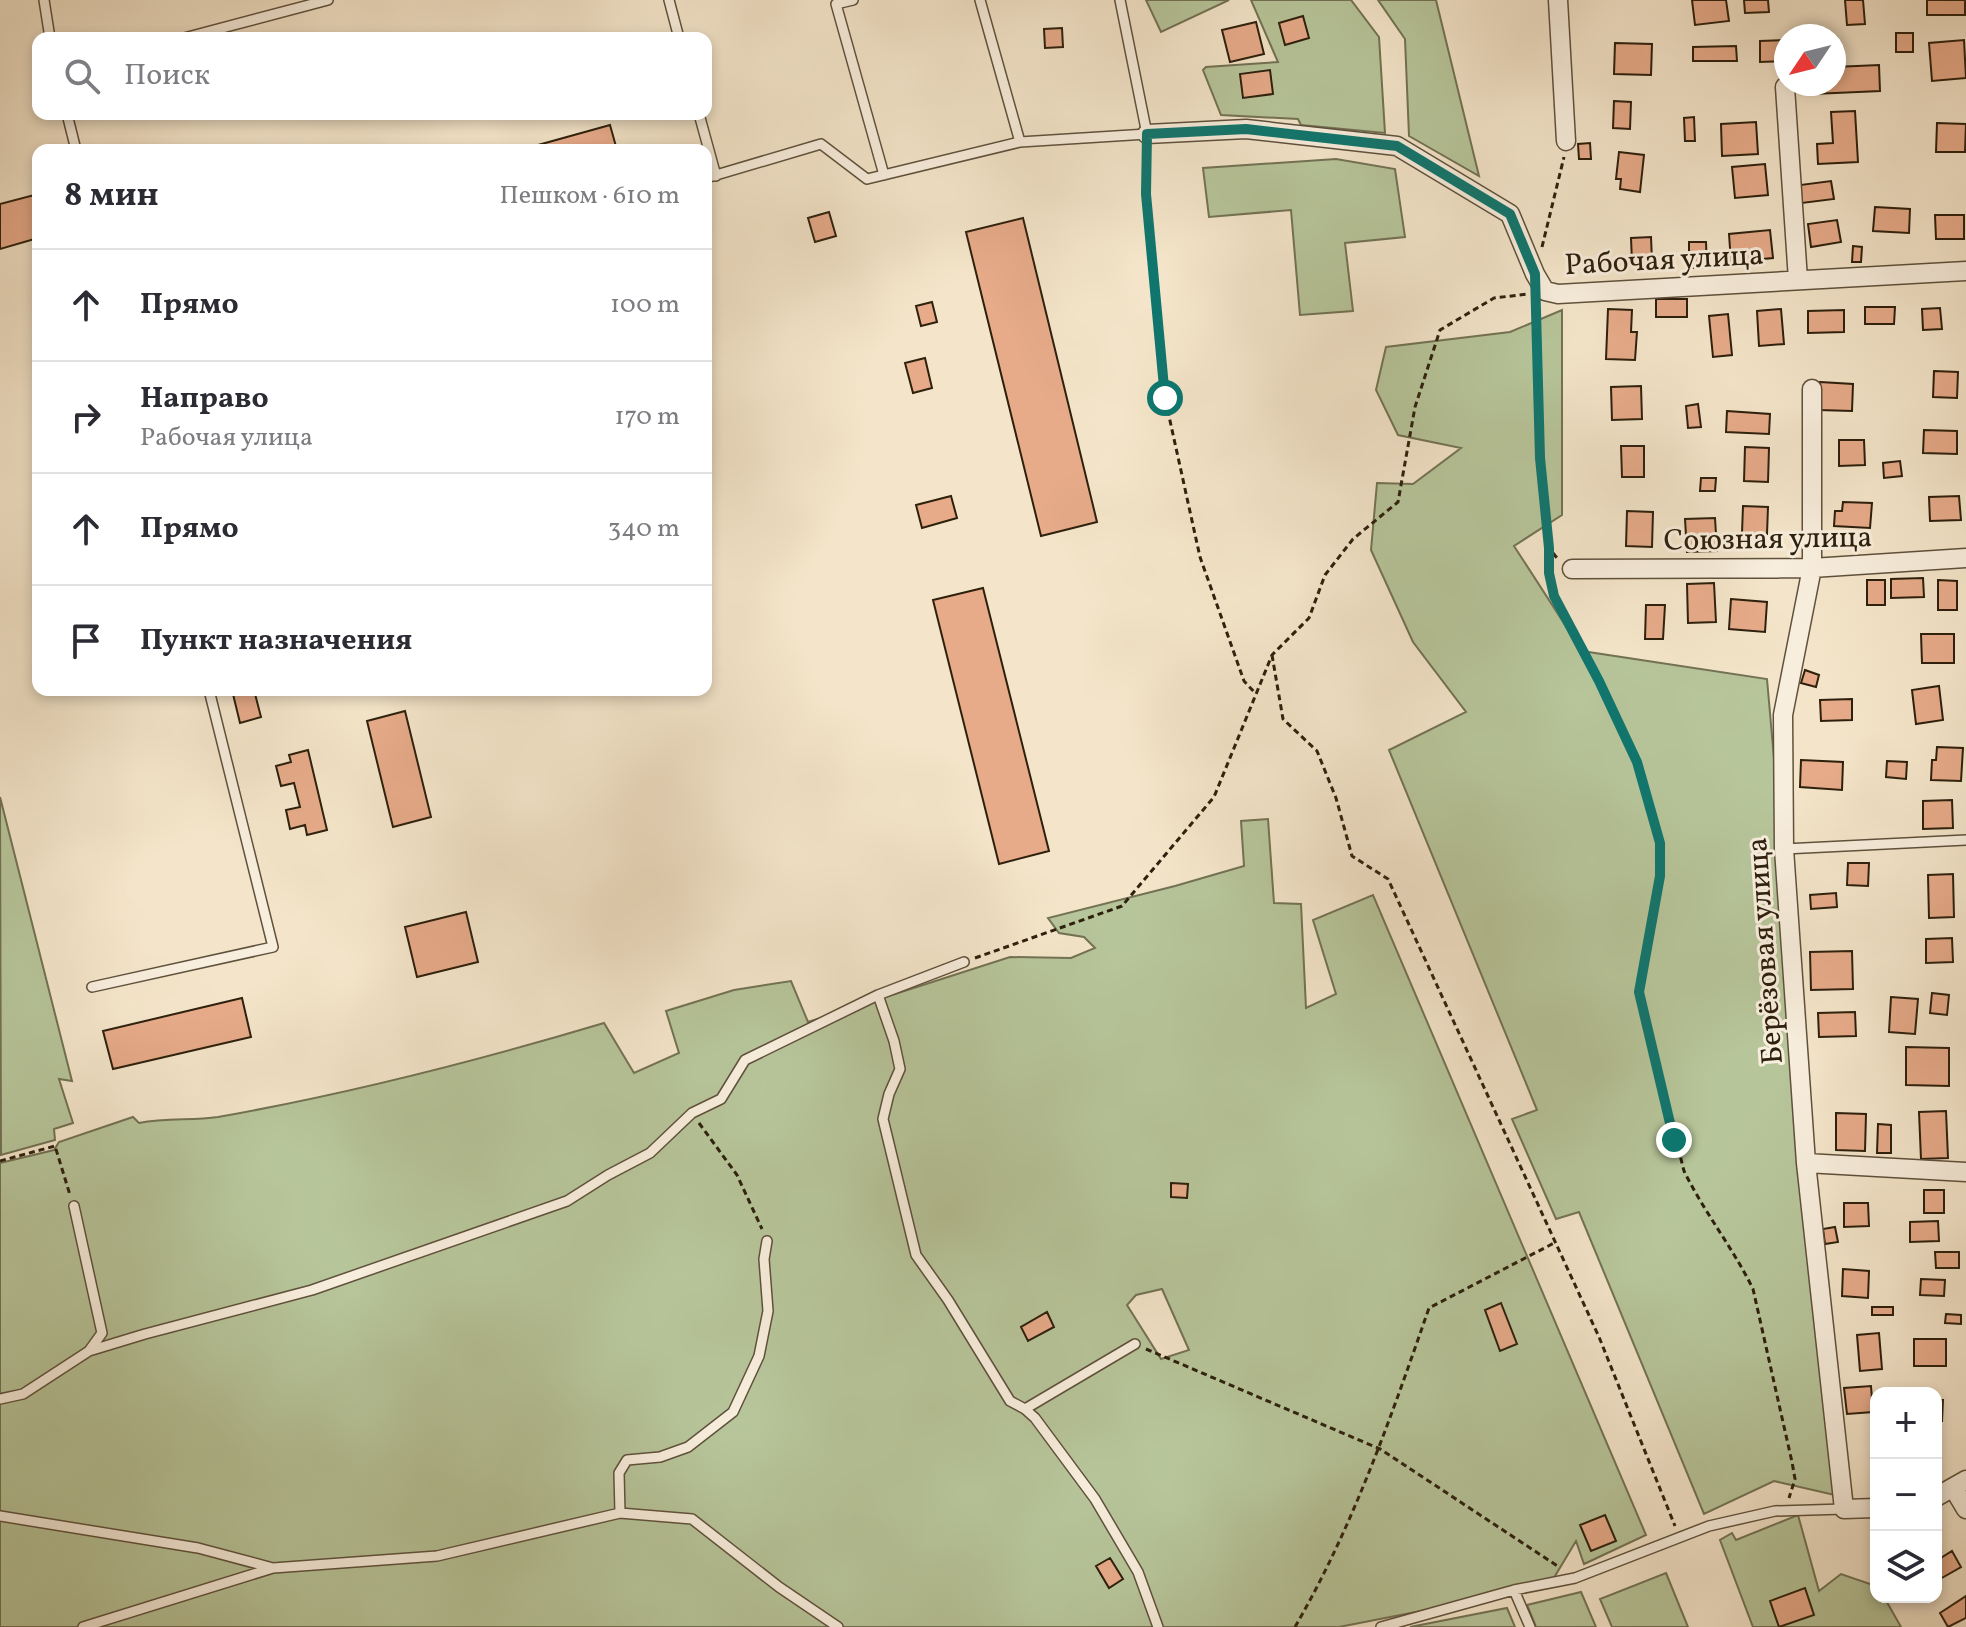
<!DOCTYPE html>
<html lang="ru">
<head>
<meta charset="utf-8">
<style>
  :root { --surface:#fff; --page:#f7f7f7; --text:#2b2b33; --muted:#7c7c81; --line:#e1e1e2 }
  body { margin:0; font-family:Vollkorn,serif; background:var(--page); color:var(--text) }
  .controls { position:absolute; right:24px; bottom:24px; display:grid; overflow:hidden; border-radius:16px; box-shadow:0 4px 12px #0003 }
  .controls button { width:72px; height:72px; display:grid; place-items:center; padding:0; border:0; border-bottom:2px solid var(--line); background:var(--surface); color:var(--text); font:40px sans-serif }
  .compass { position:absolute; left:1774px; top:24px; width:72px; height:72px; border-radius:50%; background:var(--surface); box-shadow:0 4px 12px #0003; rotate:235deg }
  .stop { position:absolute; width:24px; height:24px; margin:-18px; border:6px solid #0f766e; border-radius:50%; background:#fff }
  .stop.end { background:#0f766e; border-color:#fff; box-shadow:0 2px 8px #0008 }
  .list { margin:0; padding:0; list-style:none }
  h2 { display:flex; justify-content:space-between; align-items:center; height:104px; margin:0; padding:0 32px; font-size:34px }
  h2 small { font-size:26px; font-weight:400; color:var(--muted) }
  .list li { display:grid; grid-template-columns:52px 1fr auto; gap:24px; align-items:center; box-sizing:border-box; height:112px; padding:0 32px; border-top:2px solid var(--line) }
  .list b { display:block; font-size:30px; white-space:nowrap }
  .list p { margin:0; font-size:26px; white-space:nowrap; color:var(--muted) }
  .list em { font-size:26px; font-style:normal; color:var(--muted) }
  .icon { flex:none; width:44px; height:44px; fill:none; stroke:currentColor; stroke-width:2; stroke-linecap:round; stroke-linejoin:round }
  .map { position:relative; flex:none; width:1966px; height:1627px; overflow:hidden }
  .search { position:absolute; background:var(--surface); box-shadow:0 4px 12px #0003; left:32px; top:32px; width:680px; height:88px; display:flex; align-items:center; gap:20px; box-sizing:border-box; padding:0 28px; border-radius:16px; color:var(--muted); font-size:30px }
  .panel { position:absolute; background:var(--surface); box-shadow:0 4px 12px #0003; left:32px; top:144px; width:680px; height:552px; border-radius:16px }
  .map>svg:first-child { display:block }
  .green { fill:#b7c59a; stroke:#727254; stroke-width:2; fill-rule:evenodd }
  .building { fill:#e7ab8a; stroke:#2d200d; stroke-width:2 }
  .lines { fill:none; stroke-linecap:round; stroke-linejoin:round }
  .lane-casing { stroke:#5f513c; stroke-width:12 }
  .street-casing { stroke:#5f513c; stroke-width:21 }
  .path { stroke:#2d200d; stroke-width:3; stroke-dasharray:6 4; stroke-linecap:butt }
  .lane { stroke:#f8eedd; stroke-width:9 }
  .street { stroke:#f8eedd; stroke-width:18 }
  .route { stroke:#0f766e; stroke-width:10 }
  .labels { text-anchor:middle; stroke-width:6; stroke-linejoin:round; paint-order:stroke }
  .street-label { font-size:30px; fill:#2d200d; stroke:#f8eedd }
</style>
</head>
<body>
<div class="map">
<svg width="1966" height="1627" viewBox="0 0 1966 1627">
  <rect width="100%" height="100%" fill="#f4e5ca"/>
  <filter id="stains"><feTurbulence type="fractalNoise" baseFrequency=".0025" numOctaves="4"/><feColorMatrix values="0 0 0 0 .2 0 0 0 0 .09 0 0 0 0 .02 0 0 0 .5 -.17"/></filter>
  <radialGradient id="worn" r=".72"><stop offset=".6" stop-color="#630" stop-opacity="0"/><stop offset="1" stop-color="#630" stop-opacity=".3"/></radialGradient>
  <!-- green -->
  <path class="green" d="M1146,0H1229L1161,32Z
    M1251,0H1351L1379,37L1385,133L1301,125L1298,119L1221,115L1203,70L1206,67L1278,62Z
    M1378,0H1436L1479,176L1409,136L1405,39Z
    M1336,159L1395,169L1405,237L1345,243L1353,311L1300,315L1291,210L1209,217L1203,168Z
    M1562,310V515L1514,546L1582,651L1767,679L1839,1496L1774,1481L1704,1514L1579,1212L1556,1219L1512,1119L1537,1110L1389,750L1466,712L1413,642L1371,550L1377,483L1413,484L1461,448L1398,435L1376,390L1386,347L1510,332Z
    M0,797L72,1081L59,1079L73,1123L54,1129L55,1140L1,1155Z
    M1268,819L1274,903L1301,904L1306,1008L1336,994L1313,920L1373,895L1646,1535L1584,1564L1576,1541L1549,1586L1339,1627H0V1163L54,1150L59,1142L133,1117L139,1123C167,1117 191,1121 218,1117C348,1094 477,1061 604,1023L634,1073L679,1053L666,1011L734,990L791,981L808,1022L1010,957L1071,958L1095,948L1084,937L1059,933L1048,918L1175,886L1244,866L1241,821ZM1162,1289L1189,1350L1161,1359L1127,1305L1136,1295Z
    M1798,1515L1819,1591L1841,1574L1876,1586V1597H1884L1901,1627H1753L1720,1540L1732,1533L1736,1540Z
    M1666,1573L1688,1627H1612L1600,1599Z
    M1581,1592L1596,1627H1536L1527,1605Z
    M1507,1608L1515,1627H1410Z"/>
  <!-- building -->
  <path class="building" d="M1692,0H1726L1729,21L1695,25Z
    M1744,0H1768L1769,12L1745,13Z
    M1845,0H1863L1865,24L1847,25Z
    M1927,0H1965V15H1927Z
    M1303,16L1309,38L1285,45L1279,23Z
    M1256,22L1264,54L1230,62L1222,30Z
    M1062,28L1063,47L1045,48L1044,29Z
    M1896,33H1913V52H1896Z
    M1786,40V61L1760,62V41Z
    M1964,40L1966,78L1932,81L1929,43Z
    M1615,43L1652,44L1651,75L1614,74Z
    M1736,46L1737,61H1693V47Z
    M1879,65L1880,91L1813,94L1812,84H1834V67Z
    M1270,70L1273,94L1243,98L1240,74Z
    M1614,101L1631,102L1630,129L1613,128Z
    M1855,111L1858,162L1818,164L1817,144L1833,143L1831,112Z
    M1694,117L1695,141H1685L1684,118Z
    M1756,122L1758,154L1722,156L1721,124Z
    M1937,123L1966,124L1965,152H1936Z
    M610,125L617,150H520Z
    M1590,143L1591,159H1579L1578,144Z
    M1619,152L1644,155L1640,192L1620,189L1621,179H1616Z
    M1765,164L1768,195L1735,198L1732,167Z
    M1831,181L1834,199L1802,203L1800,185Z
    M38,194V238L0,249V204Z
    M1875,207L1910,209L1909,233L1873,231Z
    M829,212L836,236L815,242L808,218Z
    M1935,215H1964V239H1936Z
    M1023,218L1097,522L1041,536L966,232Z
    M1837,220L1841,242L1811,247L1808,224Z
    M1770,230L1773,258L1731,262L1729,234Z
    M1651,237L1652,261L1632,262L1631,238Z
    M1689,242H1706L1707,268H1689Z
    M1853,246L1862,247L1861,262H1852Z
    M1656,299H1687V317H1656Z
    M932,302L937,322L921,326L916,306Z
    M1865,307H1895L1894,324H1865Z
    M1940,308L1942,329L1923,330L1922,309Z
    M1608,309L1632,310L1631,332H1637L1635,360L1606,359Z
    M1781,309L1784,344L1759,346L1757,311Z
    M1844,310V332L1808,333V311Z
    M1728,314L1732,355L1713,357L1709,316Z
    M925,358L932,388L913,393L905,363Z
    M1934,371L1958,372L1957,398L1933,397Z
    M1820,382L1853,384L1852,411L1819,410Z
    M1641,386L1642,419L1612,420L1611,387Z
    M1698,404L1701,427L1688,428L1686,406Z
    M1727,411L1770,414L1769,434L1726,432Z
    M1924,430L1957,431V454L1923,453Z
    M1839,440H1864L1865,465L1839,466Z
    M1621,446H1644V477H1622Z
    M1745,447L1769,448L1768,482L1744,481Z
    M1900,461L1902,476L1884,478L1883,463Z
    M1701,478H1716L1715,491H1700Z
    M951,496L957,518L922,528L916,505Z
    M1959,496L1961,520L1930,521L1929,497Z
    M1843,502L1872,503L1870,528L1834,526L1835,511H1842Z
    M1743,506L1768,507L1767,534L1742,533Z
    M1627,511L1653,512L1652,547L1626,546Z
    M1715,518L1717,551L1687,552L1685,519Z
    M1923,578L1924,597L1891,598V579Z
    M1867,580H1885V605H1867Z
    M1938,580L1957,581V610H1938Z
    M1714,583L1716,622L1688,623L1687,584Z
    M983,588L1049,851L999,864L933,600Z
    M1731,599L1767,602L1765,632L1729,629Z
    M1646,605H1665L1663,639H1645Z
    M1921,634H1954V663H1922Z
    M1805,670L1819,675L1816,687L1801,683Z
    M1939,686L1943,720L1916,724L1912,690Z
    M232,690H254L261,717L240,723Z
    M1852,699V720L1821,721L1820,700Z
    M405,711L431,817L393,827L367,721Z
    M1937,747L1963,748L1961,781L1931,780L1932,760H1936Z
    M308,750L327,830L307,835L305,825L290,829L286,810L300,807L294,783L281,786L276,766L291,762L289,755Z
    M1801,760L1843,762L1842,790L1800,787Z
    M1887,761L1907,762L1906,779L1886,777Z
    M1952,800L1953,828L1923,829V801Z
    M1848,863H1869L1868,886L1847,885Z
    M1953,874L1954,917L1929,918L1928,875Z
    M1836,893L1837,907L1811,909L1810,895Z
    M466,912L478,962L417,977L405,927Z
    M1952,938L1953,962L1926,963V939Z
    M1852,951L1853,989L1811,990L1810,952Z
    M1932,993L1949,995L1947,1015L1930,1013Z
    M1891,997L1918,999L1915,1034L1889,1032Z
    M242,998L251,1037L113,1069L103,1031Z
    M1855,1012L1856,1036L1819,1037L1818,1013Z
    M1906,1047L1949,1048V1086L1906,1085Z
    M1946,1111L1948,1158L1921,1159L1919,1112Z
    M1836,1113L1866,1114L1865,1151L1836,1150Z
    M1878,1124L1891,1125V1153H1877Z
    M1171,1183L1188,1184L1187,1198L1171,1197Z
    M1924,1190H1944V1213H1924Z
    M1844,1203H1868L1869,1226L1844,1227Z
    M1938,1221L1939,1241L1910,1242V1222Z
    M1835,1227L1838,1242L1825,1244L1823,1229Z
    M1935,1252H1959V1268H1936Z
    M1843,1269L1869,1271L1868,1298L1842,1296Z
    M1921,1279L1945,1280L1944,1296L1920,1295Z
    M1501,1303L1517,1344L1500,1351L1485,1310Z
    M1872,1307H1893V1315H1872Z
    M1047,1312L1054,1327L1028,1341L1021,1327Z
    M1946,1314L1961,1315V1324L1945,1323Z
    M1879,1333L1882,1369L1860,1371L1857,1335Z
    M1914,1339H1946V1366H1914Z
    M1871,1386L1873,1412L1847,1414L1844,1388Z
    M1936,1400H1943L1942,1421H1936Z
    M1605,1515L1616,1541L1591,1551L1580,1525Z
    M1952,1551L1961,1567L1940,1579L1936,1572V1561Z
    M1110,1558L1123,1579L1109,1588L1096,1566Z
    M1805,1588L1814,1615L1779,1627L1770,1601Z
    M1966,1596V1618L1948,1627L1940,1613Z"/>
  <g class="lines">
    <!-- lane casing -->
    <g class="lane-casing">
      <path id="lane" d="M44,0L50,38
        M669,0L679,38
        M853,0L836,4L884,175
        M980,0L1020,142
        M184,38L328,0
        M67,114L76,150
        M699,114L716,176
        M706,178L821,144L867,179L1020,142L1147,134L1120,0
        M1784,849L1966,840
        M92,987L273,947L209,690
        M878,995L894,1041L900,1069L889,1094L883,1119L916,1255L948,1300L1010,1401L1025,1409L1135,1344
        M74,1206L102,1333L89,1351
        M0,1399L23,1394L89,1351L145,1334L312,1290L567,1201L608,1175L650,1153L692,1113L721,1099L745,1060L878,995L964,962
        M1025,1409L1035,1418L1095,1499L1138,1572L1158,1627
        M620,1513L619,1473L627,1460L660,1457L688,1447L733,1412L759,1356L768,1311L764,1259L767,1241
        M0,1516L198,1548L273,1568
        M1514,1590L1530,1627
        M83,1627L273,1568L437,1556L620,1513L692,1519L779,1587L838,1627
        M1381,1627L1514,1590L1575,1578L1709,1526L1775,1511L1844,1509"/>
    </g>
    <!-- street casing -->
    <g class="street-casing">
      <path id="street" d="M1558,0L1566,141
        M1785,87L1798,280
        M1147,134L1246,129L1397,146L1510,214L1535,274L1545,291L1558,294L1966,271
        M1812,389V568L1783,715L1784,849L1806,1163L1844,1509L1876,1508
        M1572,569L1812,568L1966,558
        M1806,1163L1966,1172
        M1954,1489L1966,1509
        M1936,1497L1966,1480"/>
    </g>
    <!-- path -->
    <path class="path" d="M1147,151L1146,194L1165,398L1200,557L1244,681L1256,694
      M1542,247L1564,157
      M1534,305L1544,508L1549,548L1557,558
      M1549,548V573L1554,596L1599,681L1637,762L1660,843V876L1639,992L1684,1171C1704,1212 1733,1248 1753,1289L1792,1462L1795,1479L1789,1498
      M1272,655L1283,719L1317,751L1336,798L1352,856L1388,879L1599,1337L1675,1526
      M975,958L1122,906L1214,797L1272,655L1309,618L1325,575L1353,539L1398,502L1415,407L1440,330L1494,298L1528,294
      M699,1123L737,1175L762,1229
      M0,1161L55,1146L70,1195
      M1146,1349L1380,1449L1559,1567
      M1295,1627C1353,1527 1391,1417 1429,1308L1556,1242"/>
    <!-- lane -->
    <use href="#lane" class="lane"/>
    <!-- street -->
    <use href="#street" class="street"/>
  </g>
  <g class="lines">
    <!-- route -->
    <path class="route" d="M1165,398L1146,194L1147,134L1246,129L1397,146L1510,214L1535,274L1540,458L1549,548V573L1554,596L1599,681L1637,762L1660,843V876L1639,992L1674,1140"/>
  </g>
  <g class="labels">
    <!-- street labels -->
    <g class="street-label">
      <text transform="translate(1664 259) rotate(-3)" y="10">Рабочая улица</text>
      <text transform="translate(1768 538) rotate(-1)" y="10">Союзная улица</text>
      <text transform="translate(1764 951) rotate(-94)" y="10">Берёзовая улица</text>
    </g>
  </g>
  <rect width="100%" height="100%" filter="url(#stains)"/>
  <rect width="100%" height="100%" fill="url(#worn)"/>
</svg>
<div class="controls">
<button>+</button>
<button>−</button>
<button><svg class="icon" aria-label="layers" viewBox="0 0 24 24"><path d="M12 4l9 5-9 5-9-5zM3 14l9 5 9-5"/></svg></button>
</div>
<svg class="compass" viewBox="-18 -18 36 36"><path d="M0-13l5 13h-10z" fill="#e53935"/><path d="M0 13l5-13h-10z" fill="#7c7c81"/></svg>
<div class="stop" style="left:1165px;top:398px"></div>
<div class="stop end" style="left:1674px;top:1140px"></div>
<div class="search"><svg class="icon" aria-label="search" viewBox="0 0 24 24"><circle cx="10" cy="10" r="6"/><path d="M15 15l6 6"/></svg>Поиск</div>
<section class="panel">
<h2>8 мин<small>Пешком · 610 m</small></h2>
<ul class="list">
<li><svg class="icon" aria-label="ahead" viewBox="0 0 24 24"><path d="M12 20V5M6 11l6-6 6 6"/></svg><div><b>Прямо</b></div><em>100 m</em></li>
<li><svg class="icon" aria-label="right" viewBox="0 0 24 24"><path d="M7 20v-9h11M14 6l5 5-5 5"/></svg><div><b>Направо</b><p>Рабочая улица</p></div><em>170 m</em></li>
<li><svg class="icon" aria-label="ahead" viewBox="0 0 24 24"><path d="M12 20V5M6 11l6-6 6 6"/></svg><div><b>Прямо</b></div><em>340 m</em></li>
<li><svg class="icon" aria-label="arrive" viewBox="0 0 24 24"><path d="M6 21V4h12l-3 4 3 4H6"/></svg><div><b>Пункт назначения</b></div></li>
</ul>
</section>
</div>
</body>
</html>
